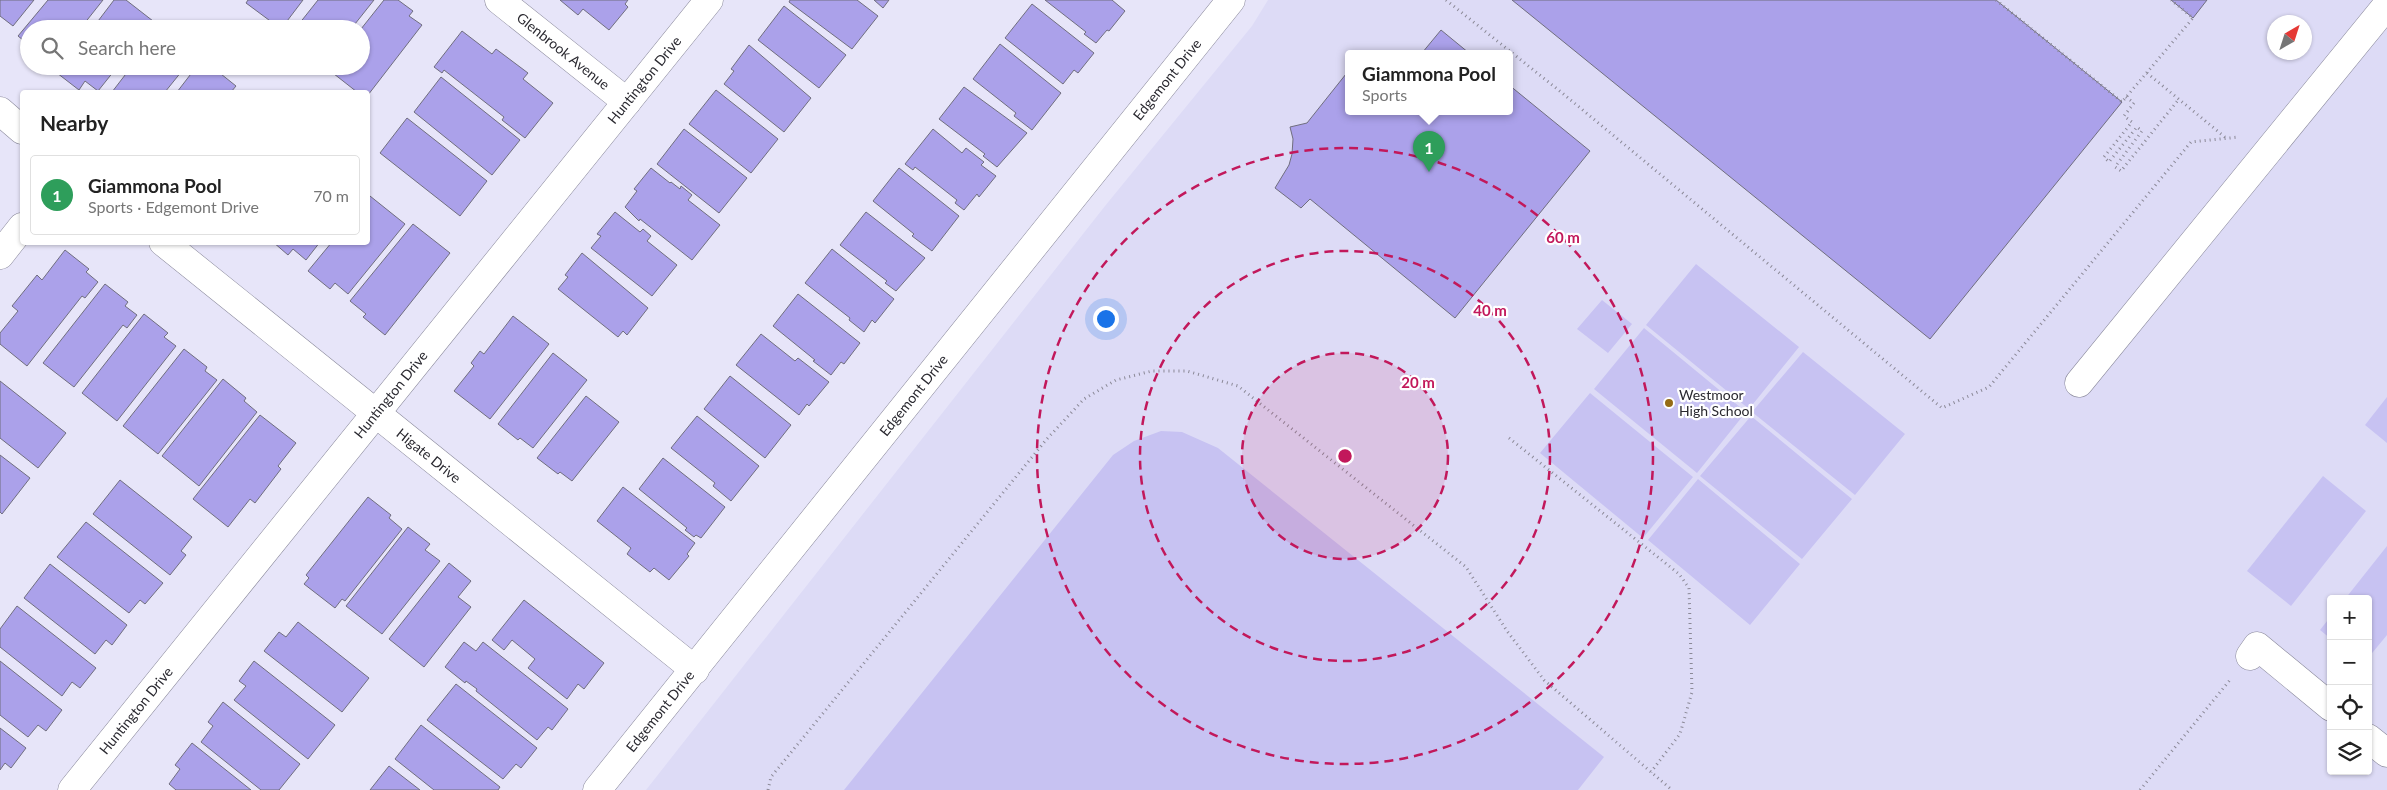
<!DOCTYPE html>
<html lang="en">
<head>
<meta charset="utf-8">
<style>
  :root { --surface:#fff; --page:#f2f2f2; --text:#222; --muted:#767676; --line:#e0e0e0; --accent:#ea580c }
  body { margin:0; font-family:Lato,sans-serif; background:var(--page); color:var(--text) }
  .controls { position:absolute; right:15px; bottom:15px; display:grid; overflow:hidden; border-radius:5px; box-shadow:0 1px 4px #0004 }
  .controls button { width:45px; height:45px; display:grid; place-items:center; padding:0; border:0; border-bottom:1px solid var(--line); background:var(--surface); color:var(--text); font:25px sans-serif }
  .compass { position:absolute; left:2267px; top:15px; width:45px; height:45px; border-radius:50%; background:var(--surface); box-shadow:0 1px 4px #0004; rotate:39deg }
  .you { position:absolute; left:1105px; top:318px; width:18px; height:18px; margin:-12px; border:4px solid #fff; border-radius:50%; background:#1a73e8; box-shadow:0 0 0 8px #1a73e833 }
  .badge { display:grid; place-items:center; width:32px; height:32px; border-radius:50%; background:var(--accent); color:#fff; font-size:16px; font-weight:700 }
  .pin { position:absolute; translate:-50% -41px; filter:drop-shadow(0 1px 2px #0008) }
  .pin::after { content:''; position:absolute; top:26px; width:18px; height:15px; background:inherit; clip-path:polygon(0 0,100% 0,50% 100%) }
  .popup { position:absolute; left:1345px; top:50px; width:168px; height:65px; box-sizing:border-box; display:grid; place-content:center; border-radius:5px; background:var(--surface); filter:drop-shadow(0 1px 4px #0005); font-size:16px; white-space:nowrap; color:var(--muted) }
  .popup b { font-size:19px; color:var(--text) }
  .popup::after { content:''; position:absolute; left:50%; top:100%; margin-left:-10px; border:10px solid transparent; border-top-color:var(--surface) }
  .list { margin:0; padding:0; list-style:none }
  h2 { display:flex; justify-content:space-between; align-items:center; height:65px; margin:0; padding:0 20px; font-size:21px }
  h2 small { font-size:16px; font-weight:400; color:var(--muted) }
  .list li { display:grid; grid-template-columns:32px 1fr auto; gap:15px; align-items:center; box-sizing:border-box; height:80px; margin:0 10px 10px; padding:0 10px; border:1px solid var(--line); border-radius:5px }
  .list b { display:block; font-size:19px; white-space:nowrap }
  .list p { margin:0; font-size:16px; white-space:nowrap; color:var(--muted) }
  .list em { font-size:16px; font-style:normal; color:var(--muted) }
  .icon { flex:none; width:28px; height:28px; fill:none; stroke:currentColor; stroke-width:2; stroke-linecap:round; stroke-linejoin:round }
  .map { position:relative; flex:none; width:2387px; height:790px; overflow:hidden }
  .search { position:absolute; background:var(--surface); box-shadow:0 1px 4px #0004; left:20px; top:20px; width:350px; height:55px; display:flex; align-items:center; gap:12px; box-sizing:border-box; padding:0 18px; border-radius:28px; color:var(--muted); font-size:19px }
  .panel { position:absolute; background:var(--surface); box-shadow:0 1px 4px #0004; left:20px; top:90px; width:350px; height:155px; border-radius:5px }
  .map>svg:first-child { display:block }
  .built { fill:#dddbf6; fill-rule:evenodd }
  .green { fill:#c7c2f2 }
  .building { fill:#aba1ea; stroke:#706e7f }
  .lines { fill:none; stroke-linecap:round; stroke-linejoin:round }
  .minor-casing { stroke:#8a899b; stroke-width:29 }
  .path { stroke:#8b8997; stroke-width:3; stroke-dasharray:1 4; stroke-linecap:butt }
  .minor { stroke:#fff; stroke-width:28 }
  .ring { fill:none; stroke:#c2185b; stroke-width:2.5; stroke-dasharray:9 6 }
  .poi-dot { fill:#956b16; stroke:#fff; stroke-width:2 }
  .labels { text-anchor:middle; stroke-width:4.5; stroke-linejoin:round; paint-order:stroke }
  .street-label { font-size:14px; fill:#2a2930; stroke:#fff }
  .poi-label { font-size:14px; fill:#2a2930; stroke:#fff; text-anchor:start }
  .centre { fill:#c2185b; stroke:#fff; stroke-width:2.5 }
  .ring-label { font-size:15px; text-anchor:middle; font-weight:bold; fill:#c2185b; stroke:#fff; stroke-width:4.5; stroke-linejoin:round; paint-order:stroke }
</style>
</head>
<body>
<div class="map">
<svg width="2387" height="790" viewBox="0 0 2387 790">
  <rect width="100%" height="100%" fill="#e7e5f9"/>
  <!-- built -->
  <path class="built" d="M1268,0H2387V790H646L1105,206L1252,26ZM2274,22H2304V52H2274ZM1349,53H1509V111H1349ZM2331,599H2368V771H2331Z"/>
  <!-- green -->
  <path class="green" d="M1696,264L1799,347L1749,409L1646,325Z
    M1602,300L1632,324L1608,353L1577,329Z
    M1644,328L1746,412L1697,473L1594,389Z
    M1803,352L1905,434L1855,495L1752,412Z
    M1590,393L1693,477L1643,538L1540,453Z
    M2387,397V443L2365,425Z
    M1751,416L1852,499L1802,559L1700,476Z
    M1161,431L1182,432L1218,448L1604,757L1578,790H844L1113,455L1134,441Z
    M2323,476L2366,511L2291,606L2247,571Z
    M1698,479L1800,564L1750,625L1648,540Z
    M2387,546V635L2368,658V599H2345Z
    M2331,616V639L2320,630Z"/>
  <!-- building -->
  <path class="building" d="M0,0H34L13,26L0,16Z
    M48,0H103L80,29H29V45L18,36Z
    M114,0H126L153,21L147,29H92Z
    M248,0H303L281,29L246,3Z
    M318,0H374L351,29H295Z
    M384,0H398L413,11L409,16L422,25L368,95V92H357L329,70L332,66H361V29Z
    M560,0H628L625,4L628,7L609,30L583,9L578,15Z
    M790,0H857L878,16L852,49L789,2Z
    M874,0H889L883,8Z
    M1045,0H1112L1125,11L1109,31L1107,30L1096,43L1084,34L1086,32Z
    M1512,0H1996L2122,102L1930,339Z
    M2171,0H2207L2193,18Z
    M1032,4L1094,53L1078,73L1074,70L1063,84L1005,38Z
    M784,6L846,55L819,88L758,40Z
    M1441,30L1469,53H1422Z
    M462,31L492,54L496,49L528,73L523,79L553,103L525,138L502,120L504,117L444,70L442,73L434,67Z
    M1000,44L1061,93L1032,130L1014,116L1016,113L973,79Z
    M749,45L811,98L784,132L724,84L734,71L731,69Z
    M63,66H118L98,91L85,81L79,90L57,73Z
    M132,66H186L165,92H112Z
    M197,66H211L236,86L231,92H177Z
    M1346,74L1349,76V111H1509V85L1590,151L1455,318L1310,199L1301,208L1275,188L1289,165L1292,154L1293,139L1290,127L1307,123Z
    M441,77L520,140L492,175L414,112Z
    M964,87L1027,133L997,167L983,156L985,154L939,119Z
    M716,90L778,139L751,173L689,124Z
    M407,118L487,181L460,216L380,153Z
    M684,129L747,178L719,213L657,164Z
    M933,129L962,153L966,148L984,162L981,165L996,176L979,197L977,194L964,210L955,203L957,200L915,167L913,170L905,164Z
    M651,168L670,183L671,182L680,189L681,186L692,195L688,200L720,225L692,260L640,219L639,221L625,207L637,191L634,189Z
    M899,168L959,216L932,251L912,236L914,234L873,201Z
    M370,196L405,224L348,294L335,283L330,289L308,271L332,242H368V199Z
    M615,212L640,232L643,229L651,236L647,241L677,265L652,296L591,248L601,236L597,234Z
    M866,212L925,258L896,291L885,283L887,281L840,245Z
    M413,224L450,253L385,335L363,317L366,314L350,301Z
    M273,242H320L306,260L293,249L288,255Z
    M832,249L894,299L875,323L872,320L864,332L849,320L850,318L805,283Z
    M65,250L89,269L86,272L98,282L85,298L82,296L27,366L0,344V333L18,311L12,306L37,275L42,280Z
    M582,253L648,308L627,335L623,331L618,337L558,289L568,277L565,275Z
    M105,284L128,302L125,306L137,315L127,328L123,325L74,387L43,363Z
    M798,294L860,343L844,364L841,362L831,375L813,361L815,360L773,326Z
    M144,314L168,333L164,337L176,346L117,421L82,393Z
    M513,316L549,344L490,419L454,391L474,366L471,363L480,351L484,354Z
    M761,334L795,361L798,358L829,382L809,406L807,404L799,415L736,365Z
    M184,349L207,367L205,371L217,380L158,454L123,426Z
    M553,353L587,380L533,448L520,438L518,440L498,424Z
    M730,376L791,425L765,458L704,409Z
    M223,379L246,398L244,401L257,412L199,486L162,456Z
    M0,381L66,433L38,468L0,438Z
    M586,396L619,422L572,481L560,472L558,474L537,458Z
    M260,415L296,443L278,466L281,469L255,503L250,499L228,527L193,499Z
    M697,416L759,466L731,501L713,486L715,483L671,448Z
    M0,455L30,478L2,514L0,512Z
    M663,458L725,507L701,538L696,535L694,537L685,530L687,528L639,489Z
    M120,480L192,537L181,551L186,555L170,575L93,514Z
    M623,487L695,543L687,554L689,556L669,580L654,568L650,572L627,554L631,548L597,521Z
    M368,497L391,515L389,518L402,529L345,601L342,599L335,608L304,584L309,578L306,575Z
    M86,522L163,583L145,604L140,600L129,613L57,557Z
    M408,527L430,544L425,550L440,561L382,634L346,606Z
    M449,563L471,581L458,597L471,607L424,667L389,639Z
    M50,564L127,625L112,645L106,640L95,654L24,598Z
    M524,600L604,663L584,689L578,684L567,699L528,668L535,659L512,640L504,650L492,640Z
    M17,606L96,668L80,688L72,682L62,696L0,647V629Z
    M298,622L369,678L342,712L264,651L279,632L286,637Z
    M464,642L476,651L483,642L568,709L552,730L548,727L537,740L476,691L477,689L466,681L465,683L445,667Z
    M0,661L62,710L46,731L38,725L28,737L0,715Z
    M254,661L335,725L308,759L234,700L246,686L239,681Z
    M456,684L537,748L521,768L516,764L503,779L427,720Z
    M223,702L300,764L279,790H261L201,742L213,726L208,722Z
    M421,725L500,787L498,790H434L395,759Z
    M0,728L26,748L11,768L5,763L0,770Z
    M192,743L251,790H176L169,784L180,769L175,765Z
    M389,766L420,790H370Z"/>
  <g class="lines">
    <!-- minor casing -->
    <g class="minor-casing">
      <g id="minor">
        <path id="s1" d="M499,0L627,102"/>
        <path d="M0,111L22,130"/>
        <path id="s2" d="M163,242L695,670"/>
        <path d="M0,255L22,227"/>
        <path d="M2079,383L2387,5"/>
        <path d="M2250,656L2257,646L2331,707"/>
        <path d="M2368,738L2387,753"/>
        <path id="s3" d="M72,790L709,0"/>
        <path id="s4" d="M597,790L1231,0"/>
      </g>
    </g>
    <!-- path -->
    <path class="path" d="M1446,0L1561,92L1942,408L1989,387L2191,142L2239,137
      M1996,0L2122,102L2193,18L2171,0
      M2147,73L2226,138
      M2126,97L2134,103L2124,116L2132,122L2104,157L2109,162L2137,127L2142,131L2115,167L2121,171L2179,99
      M1509,438L1679,574L1689,588L1692,692L1680,734L1651,772
      M768,790L771,777L1046,440L1084,399L1116,380L1152,371H1187L1238,386L1466,567L1507,631L1544,680L1672,790
      M2140,790L2230,680"/>
    <!-- minor -->
    <use href="#minor" class="minor"/>
  </g>
  <!-- distance rings -->
  <circle cx="1345" cy="456" r="103" fill="#c2185b" fill-opacity=".12"/>
  <g class="ring">
    <circle cx="1345" cy="456" r="103"/>
    <circle cx="1345" cy="456" r="205"/>
    <circle cx="1345" cy="456" r="308"/>
  </g>
  <!-- markers -->
  <circle class="poi-dot" cx="1669" cy="403" r="5"/>
  <g class="labels">
    <!-- street labels -->
    <g class="street-label">
      <text dy="5" stroke="none"><textPath href="#s1" startOffset="82">Glenbrook Avenue</textPath></text>
      <text dy="5" stroke="none"><textPath href="#s4" startOffset="911">Edgemont Drive</textPath></text>
      <text dy="5" stroke="none"><textPath href="#s3" startOffset="912">Huntington Drive</textPath></text>
      <text dy="5" stroke="none"><textPath href="#s3" startOffset="508">Huntington Drive</textPath></text>
      <text dy="5" stroke="none"><textPath href="#s4" startOffset="506">Edgemont Drive</textPath></text>
      <text dy="5" stroke="none"><textPath href="#s2" startOffset="341">Higate Drive</textPath></text>
      <text dy="5" stroke="none"><textPath href="#s3" startOffset="102">Huntington Drive</textPath></text>
      <text dy="5" stroke="none"><textPath href="#s4" startOffset="101">Edgemont Drive</textPath></text>
    </g>
    <!-- poi labels -->
    <g class="poi-label">
      <text x="1679" y="400">Westmoor<tspan x="1679" dy="16">High School</tspan></text>
    </g>
  </g>
  <circle cx="1345" cy="456" r="8" class="centre"/>
  <g class="ring-label">
    <text x="1563" y="243">60 m</text>
    <text x="1490" y="316">40 m</text>
    <text x="1418" y="388">20 m</text>
  </g>
</svg>
<div class="controls">
<button>+</button>
<button>−</button>
<button><svg class="icon" aria-label="locate" viewBox="0 0 24 24"><circle cx="12" cy="12" r="6"/><path d="M12 2v4M12 18v4M2 12h4M18 12h4"/></svg></button>
<button><svg class="icon" aria-label="layers" viewBox="0 0 24 24"><path d="M12 4l9 5-9 5-9-5zM3 14l9 5 9-5"/></svg></button>
</div>
<svg class="compass" viewBox="-18 -18 36 36"><path d="M0-13l5 13h-10z" fill="#e53935"/><path d="M0 13l5-13h-10z" fill="#767676"/></svg>
<div class="you"></div>
<div class="pin badge" style="left:1429px;top:172px;background:#2e9e5b">1</div>
<div class="popup"><b>Giammona Pool</b>Sports</div>
<div class="search"><svg class="icon" aria-label="search" viewBox="0 0 24 24"><circle cx="10" cy="10" r="6"/><path d="M15 15l6 6"/></svg>Search here</div>
<section class="panel">
<h2>Nearby<small></small></h2>
<ul class="list">
<li><span class="badge" style="background:#2e9e5b">1</span><div><b>Giammona Pool</b><p>Sports · Edgemont Drive</p></div><em>70 m</em></li>
</ul>
</section>
</div>
</body>
</html>
